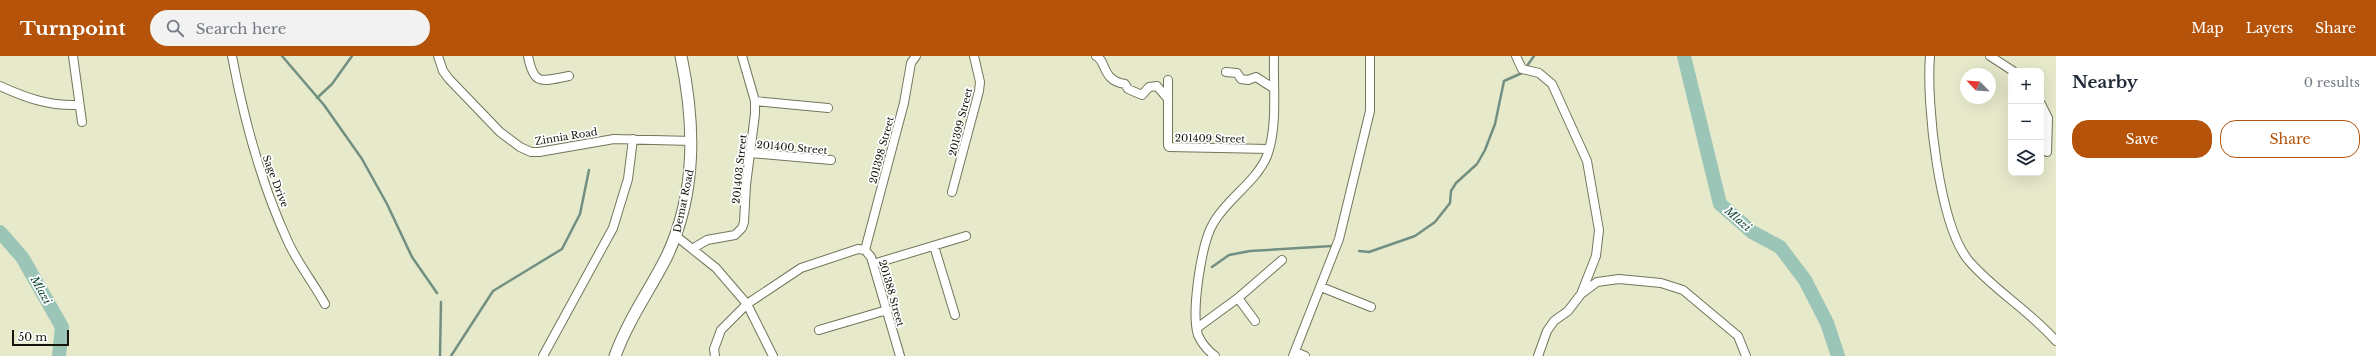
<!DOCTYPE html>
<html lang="en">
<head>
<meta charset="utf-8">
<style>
  :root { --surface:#fff; --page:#f2f2f3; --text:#1f2937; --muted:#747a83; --line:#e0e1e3; --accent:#b45309 }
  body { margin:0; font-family:"Libre Baskerville",serif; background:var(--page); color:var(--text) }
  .controls { position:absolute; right:12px; top:12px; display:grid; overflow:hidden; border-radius:8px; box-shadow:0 4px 16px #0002 }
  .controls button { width:36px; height:36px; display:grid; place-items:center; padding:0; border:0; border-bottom:1px solid var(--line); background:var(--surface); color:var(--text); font:20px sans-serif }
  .compass { position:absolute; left:1960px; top:12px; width:36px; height:36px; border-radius:50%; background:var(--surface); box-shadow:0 4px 16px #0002; rotate:295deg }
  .scale { position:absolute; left:12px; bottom:10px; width:57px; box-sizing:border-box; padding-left:4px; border:2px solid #14140a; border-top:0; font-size:11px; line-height:14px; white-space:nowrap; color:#14140a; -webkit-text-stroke:3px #fff; paint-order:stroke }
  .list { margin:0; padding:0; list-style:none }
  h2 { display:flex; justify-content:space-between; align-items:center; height:52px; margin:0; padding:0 16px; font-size:17px }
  h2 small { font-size:13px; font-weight:400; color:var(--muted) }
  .actions { display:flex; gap:8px; padding:12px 16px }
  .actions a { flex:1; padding:9px 0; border:1px solid var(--accent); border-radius:16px; text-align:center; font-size:14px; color:var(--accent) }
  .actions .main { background:var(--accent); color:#fff }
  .icon { flex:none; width:22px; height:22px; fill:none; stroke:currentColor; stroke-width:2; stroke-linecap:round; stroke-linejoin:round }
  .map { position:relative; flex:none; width:2056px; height:300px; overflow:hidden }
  header { display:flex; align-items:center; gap:24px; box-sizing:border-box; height:56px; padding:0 20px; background:var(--accent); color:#fff }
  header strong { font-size:19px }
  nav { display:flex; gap:22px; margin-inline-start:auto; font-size:14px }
  .search { width:280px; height:36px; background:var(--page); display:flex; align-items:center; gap:10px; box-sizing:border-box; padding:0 14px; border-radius:22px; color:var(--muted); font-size:15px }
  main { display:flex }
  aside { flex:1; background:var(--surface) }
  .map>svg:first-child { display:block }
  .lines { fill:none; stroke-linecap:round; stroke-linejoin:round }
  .stream { stroke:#729082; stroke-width:2.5 }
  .river { stroke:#9bc5b6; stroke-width:14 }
  .street-casing { stroke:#74755b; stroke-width:10 }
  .secondary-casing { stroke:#74755b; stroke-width:13 }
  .street { stroke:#fff; stroke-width:8 }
  .secondary { stroke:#fff; stroke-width:11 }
  .labels { text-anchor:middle; stroke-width:3.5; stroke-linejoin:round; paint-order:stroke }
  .street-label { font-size:10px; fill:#14140a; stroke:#fff }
  .water-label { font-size:11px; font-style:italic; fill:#104a3b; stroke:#fff }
</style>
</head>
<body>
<header>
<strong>Turnpoint</strong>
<div class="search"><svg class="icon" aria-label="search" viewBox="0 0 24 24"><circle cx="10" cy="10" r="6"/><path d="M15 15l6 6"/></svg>Search here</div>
<nav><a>Map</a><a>Layers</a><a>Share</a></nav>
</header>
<main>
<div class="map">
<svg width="2056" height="300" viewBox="0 0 2056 300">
  <rect width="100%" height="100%" fill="#e7e9cb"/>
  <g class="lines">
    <!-- stream -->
    <path class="stream" d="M282,0L324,49L362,103L387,148L412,201L437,237
      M317,42L332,28L352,0
      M1359,195L1369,196L1415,180L1435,166L1450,147L1451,135L1456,127L1477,108L1485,94L1495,68L1504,25L1522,17L1534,0
      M1212,211L1229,199L1250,195L1332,190
      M440,300L441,246
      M451,300L493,235L562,193L580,158L589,114"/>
    <!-- river -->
    <path class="river" d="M1684,0L1720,148L1752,176L1780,191L1805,224L1827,267L1838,300
      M0,176L22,201L62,271L59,300"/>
    <!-- street casing -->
    <g class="street-casing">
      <path id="street" d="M73,0L82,66
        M232,0C244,64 261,128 289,188C299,209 314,228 325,248
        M438,0L443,15L449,23L500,76L520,91L531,96H539L614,83L692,85
        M528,0C534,31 542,25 569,20
        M1096,0C1107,5 1101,24 1125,28L1128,33L1142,39L1149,31L1157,30L1168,43
        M1516,0L1522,13L1539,17L1552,28L1587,105L1599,174L1596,200L1581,238
        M1930,0C1926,47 1939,170 1969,205C1995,235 2030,255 2056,285
        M1990,0L2013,15
        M1226,16L1237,17L1241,23L1248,24L1256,21L1273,32
        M1168,24V89L1169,91L1269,93
        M0,30C26,42 49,50 78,49
        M755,45L828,52
        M2041,48L2048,62L2047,96
        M750,97L831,104
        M952,136L979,35L980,26L974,0
        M676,180L716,212L747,248L773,300
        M934,190L955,259
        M692,193L707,184L735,179L742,172L744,166L746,129L755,58V45L742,0
        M865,194L904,47L911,7L916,0
        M873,208L966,180
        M1321,231L1371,251
        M1238,242L1255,265
        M1197,272L1238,242L1282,204
        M819,274L887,254
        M1295,296L1305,300
        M543,300L613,172L628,123L633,83
        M715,300L714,293L721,274L747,248L801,212L858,193L865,194L871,201L900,300
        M1215,300C1207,294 1202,288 1198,279C1191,257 1201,186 1214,166C1228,142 1256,126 1267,100C1278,70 1273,32 1274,0
        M1293,300L1339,183L1370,55V0
        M1538,300L1547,275L1554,265L1568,255L1581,238L1597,226L1619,223L1661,227L1683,234L1738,280L1746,300"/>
    </g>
    <!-- secondary casing -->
    <g class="secondary-casing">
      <path id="secondary" d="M615,300C628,264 650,234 667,200C697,136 695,67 681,0"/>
    </g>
    <!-- street -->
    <use href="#street" class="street"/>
    <!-- secondary -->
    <use href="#secondary" class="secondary"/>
  </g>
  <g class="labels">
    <!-- street labels -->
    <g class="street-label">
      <text transform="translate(960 66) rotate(-76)" y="4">201399 Street</text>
      <text transform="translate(566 80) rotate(-9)" y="4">Zinnia Road</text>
      <text transform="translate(1210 82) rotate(1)" y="4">201409 Street</text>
      <text transform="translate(792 91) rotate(5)" y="4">201400 Street</text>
      <text transform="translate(881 94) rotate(-75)" y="4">201398 Street</text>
      <text transform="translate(739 113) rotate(-84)" y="4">201403 Street</text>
      <text transform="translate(276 125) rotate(69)" y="4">Sage Drive</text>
      <text transform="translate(683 145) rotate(-78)" y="4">Demat Road</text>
      <text transform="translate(892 237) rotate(74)" y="4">201388 Street</text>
    </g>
    <!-- water labels -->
    <g class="water-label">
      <text transform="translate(1738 163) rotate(41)" y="4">Mlazi</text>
      <text transform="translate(41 234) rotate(61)" y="4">Mlazi</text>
    </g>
  </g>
</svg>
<div class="controls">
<button>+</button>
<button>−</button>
<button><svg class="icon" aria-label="layers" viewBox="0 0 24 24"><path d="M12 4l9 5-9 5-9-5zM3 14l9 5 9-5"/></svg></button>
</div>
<svg class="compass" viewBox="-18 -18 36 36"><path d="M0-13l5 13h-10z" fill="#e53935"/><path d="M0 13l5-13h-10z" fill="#747a83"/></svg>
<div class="scale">50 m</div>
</div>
<aside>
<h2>Nearby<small>0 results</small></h2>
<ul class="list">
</ul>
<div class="actions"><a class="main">Save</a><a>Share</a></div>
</aside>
</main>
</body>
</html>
